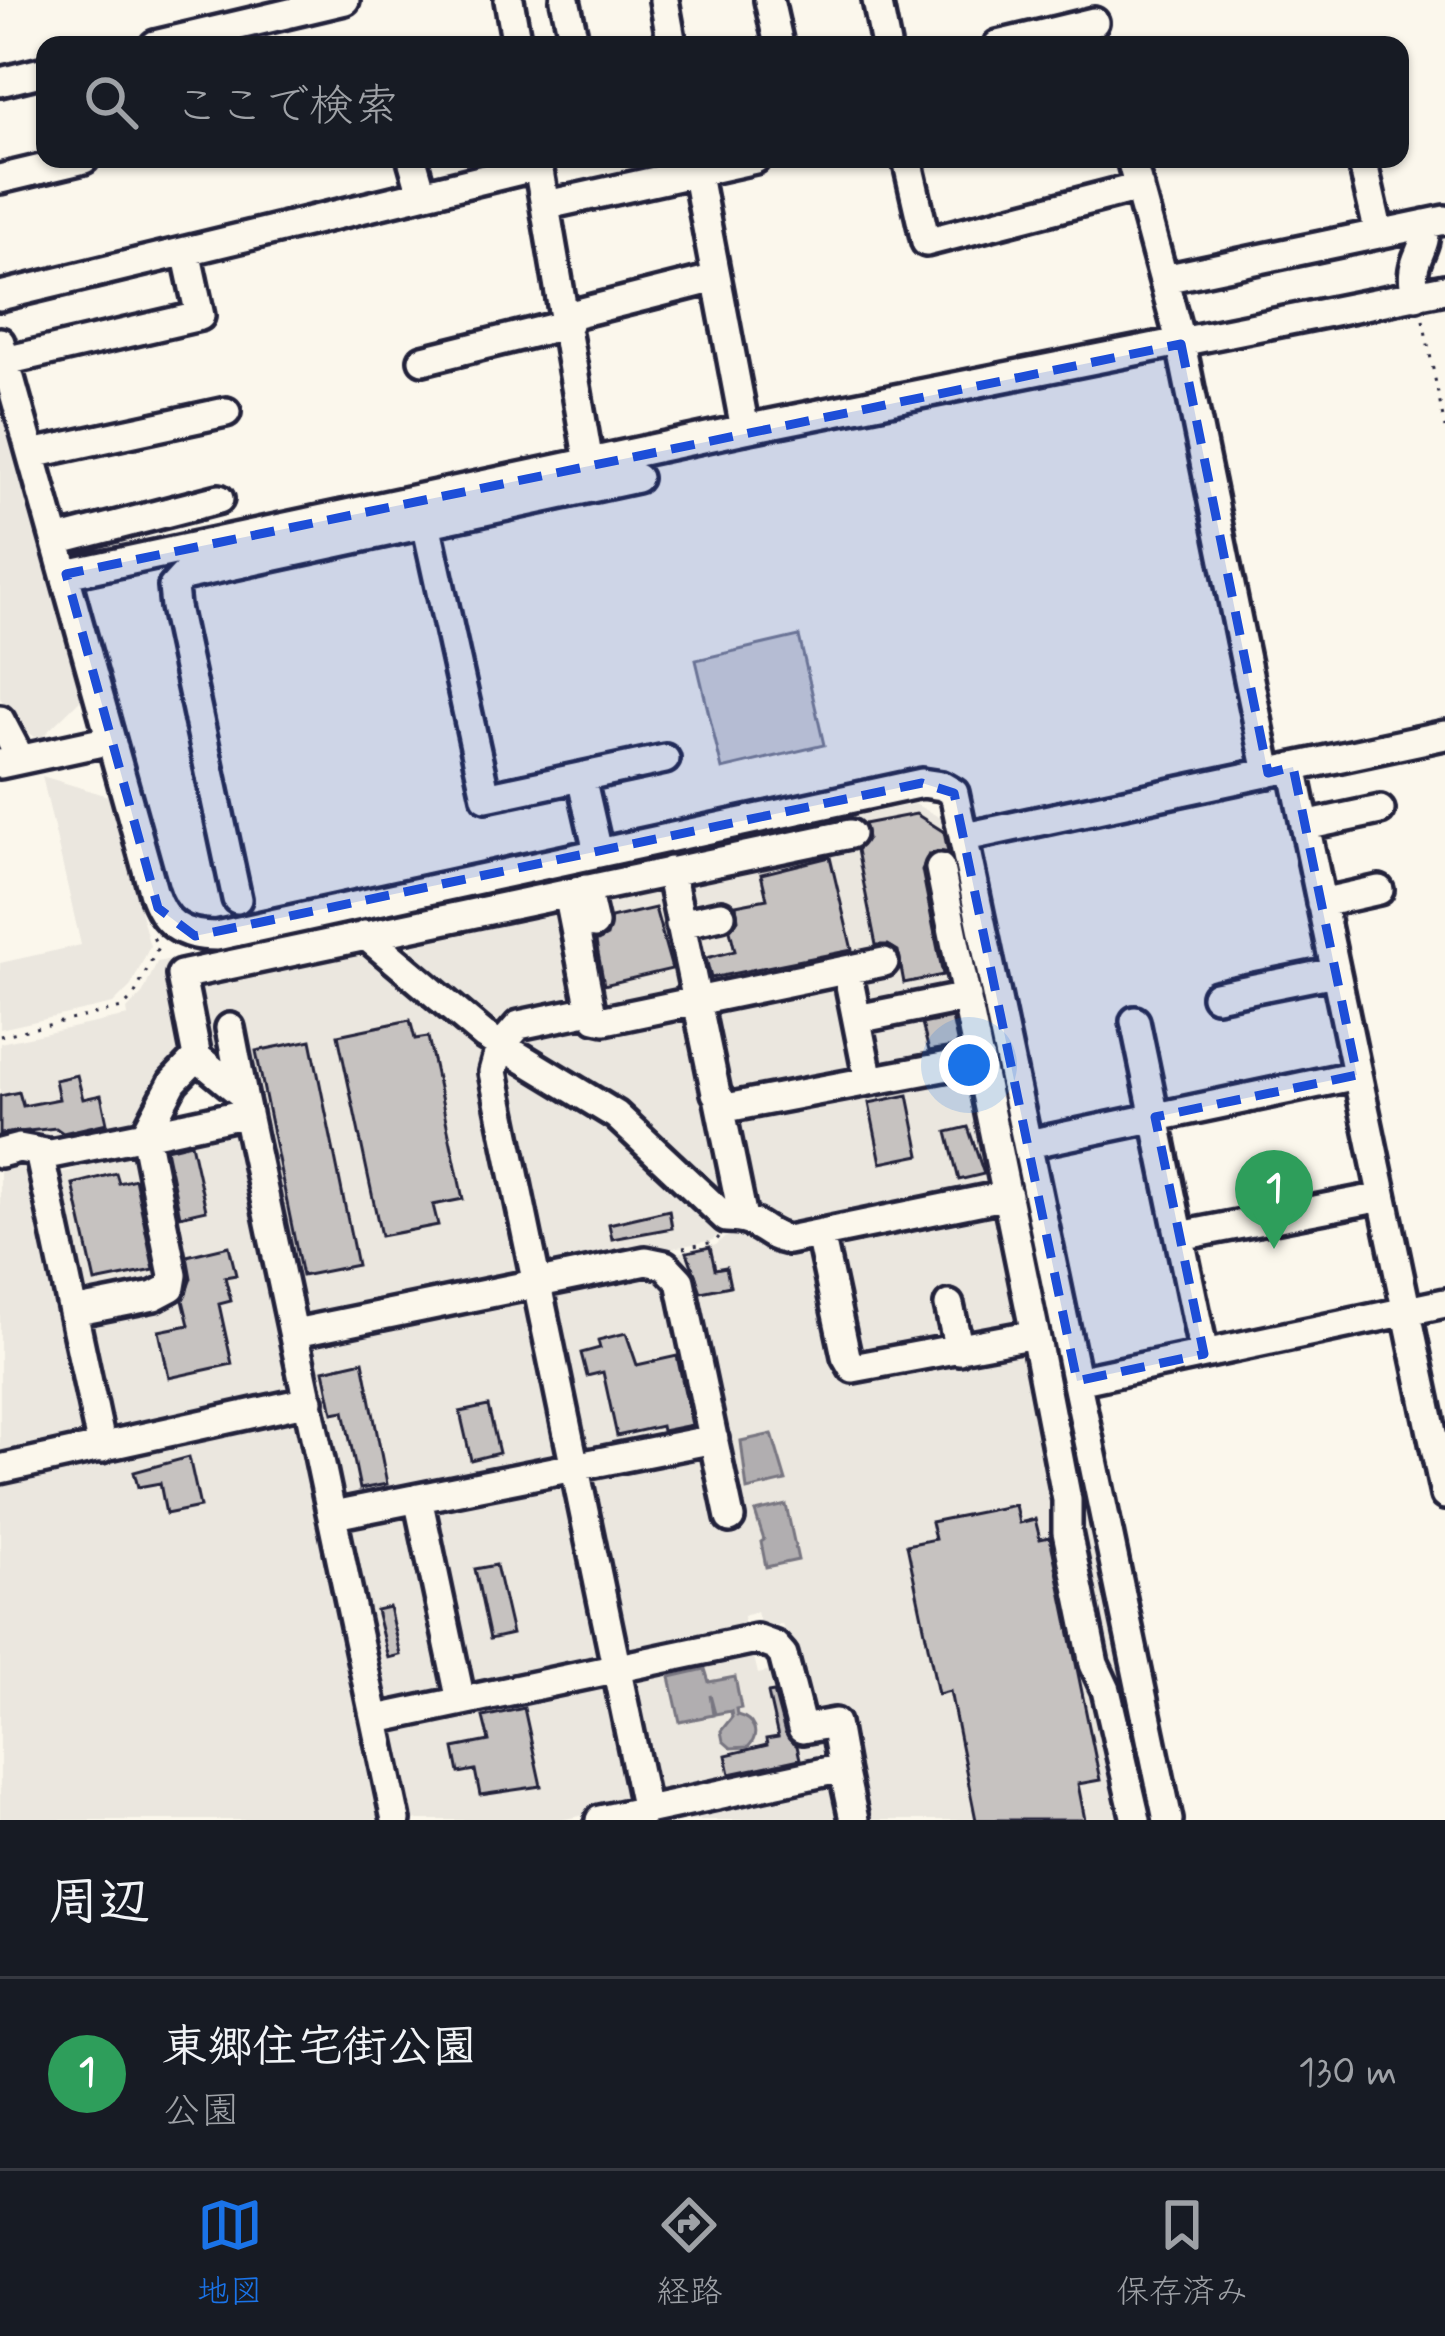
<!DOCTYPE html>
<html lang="ja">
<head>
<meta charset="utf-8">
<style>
  :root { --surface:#171b24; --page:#242831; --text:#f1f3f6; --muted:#9ea1a6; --line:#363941; --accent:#1a73e8 }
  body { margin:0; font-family:Mynerve,"Klee One",sans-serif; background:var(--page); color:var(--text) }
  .you { position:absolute; left:969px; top:1065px; width:42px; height:42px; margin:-30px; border:9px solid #fff; border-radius:50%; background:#1a73e8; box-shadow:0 0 0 18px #1a73e833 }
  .badge { display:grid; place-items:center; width:78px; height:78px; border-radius:50%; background:var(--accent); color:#fff; font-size:39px; font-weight:700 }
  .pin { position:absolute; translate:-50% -99px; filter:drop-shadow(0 3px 6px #0008) }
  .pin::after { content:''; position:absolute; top:63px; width:42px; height:36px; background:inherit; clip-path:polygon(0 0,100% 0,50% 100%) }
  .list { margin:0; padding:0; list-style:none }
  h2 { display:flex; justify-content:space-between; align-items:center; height:156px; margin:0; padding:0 48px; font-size:51px }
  h2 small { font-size:39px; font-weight:400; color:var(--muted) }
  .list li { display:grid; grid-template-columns:78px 1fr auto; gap:36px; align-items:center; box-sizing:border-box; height:192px; padding:0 48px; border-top:3px solid var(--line) }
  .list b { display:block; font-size:45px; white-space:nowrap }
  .list p { margin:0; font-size:39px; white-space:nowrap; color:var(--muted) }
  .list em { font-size:39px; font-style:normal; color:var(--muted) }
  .icon { flex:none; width:66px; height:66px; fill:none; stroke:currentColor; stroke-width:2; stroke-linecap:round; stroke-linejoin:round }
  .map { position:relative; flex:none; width:1445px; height:1820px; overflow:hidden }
  .search { position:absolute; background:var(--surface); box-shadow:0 3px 9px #0004; left:36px; right:36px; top:36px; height:132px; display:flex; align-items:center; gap:30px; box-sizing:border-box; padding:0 42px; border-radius:24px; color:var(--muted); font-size:45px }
  .sheet { height:348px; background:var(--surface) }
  nav { display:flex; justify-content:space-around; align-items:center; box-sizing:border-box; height:168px; border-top:3px solid var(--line); background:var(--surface); font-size:33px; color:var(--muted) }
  nav a { display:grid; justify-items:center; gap:6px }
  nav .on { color:var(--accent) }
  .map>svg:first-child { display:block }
  .built { fill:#ebe7df }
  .green { fill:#dbd8d3; stroke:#7e7d87; stroke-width:3 }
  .water { fill:#b1aeb0; stroke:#787681; stroke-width:3 }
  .building { fill:#c6c2c0; stroke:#22223b; stroke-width:3 }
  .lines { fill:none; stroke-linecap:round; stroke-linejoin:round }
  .minor-casing { stroke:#22223b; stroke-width:36 }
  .path { stroke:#22223b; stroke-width:3; stroke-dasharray:3 9; stroke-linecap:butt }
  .minor { stroke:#fbf7ec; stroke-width:27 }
  .marked { fill:#1d4ed8; fill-opacity:0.2; stroke:#1d4ed8; stroke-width:9; stroke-dasharray:24 15; stroke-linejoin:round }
</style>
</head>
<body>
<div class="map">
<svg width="1445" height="1820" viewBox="0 0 1445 1820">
  <rect width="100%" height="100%" fill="#fbf7ec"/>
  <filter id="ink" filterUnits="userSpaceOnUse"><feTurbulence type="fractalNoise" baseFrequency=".00833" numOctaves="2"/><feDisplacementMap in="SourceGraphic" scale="24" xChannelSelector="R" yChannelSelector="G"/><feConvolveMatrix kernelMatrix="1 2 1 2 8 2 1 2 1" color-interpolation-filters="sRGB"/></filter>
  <g filter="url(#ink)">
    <!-- built -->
    <path class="built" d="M0,407L150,946L131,986L113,1004L0,1029V963L81,945L42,776L108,796L81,699L42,737H35L27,733L0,698Z
      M915,804L952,824L1160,1820H1142L1102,1663L960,988L861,1008L853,975L705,988L686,888L695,876L248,951L229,949L168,961L184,1050L160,1076L127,1132L53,1146L0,1144V1043L128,1016L127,1010L143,993L157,962Z
      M646,887L665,895L686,993L602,1013L580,899L593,900Z
      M557,904L585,999L505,1027L490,1031L408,954L419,933Z
      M355,947L483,1046L524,1280L313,1321L305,1317L243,1026L217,1032L225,1072L205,1047L193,997L200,983Z
      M843,977L862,1073L741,1097L728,1092L709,1015L719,1003Z
      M963,1008L973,1051L873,1070L864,1028Z
      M683,1011L690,1017L705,1109L733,1202L724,1205L512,1044L520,1032Z
      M504,1059L610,1121L721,1227L719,1233L713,1240L663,1250L655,1256L548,1276Z
      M976,1069L999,1183L990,1194L781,1235L751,1212L731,1118Z
      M225,1128L239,1137L292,1385L289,1392L113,1430L106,1423L87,1335L96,1317L180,1299L151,1145Z
      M141,1143L166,1265L153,1287L94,1299L77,1290L57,1173L71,1171L89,1153Z
      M18,1161L29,1163L86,1436L0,1456V1164Z
      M992,1205L1003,1211L1026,1318L1019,1329L949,1336L859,1361L834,1236Z
      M753,1228L816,1240L845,1379L1012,1347L1028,1357L1130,1820H865L849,1758L806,1722L782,1624L767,1627L760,1623L757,1612L743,1616L744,1625L739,1631L632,1655L620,1646L586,1487L592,1475L709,1445L664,1256L716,1245L723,1238Z
      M643,1269L664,1274L708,1435L579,1459L550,1289Z
      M526,1295L565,1450L505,1464L496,1476L356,1503L344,1496L310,1343Z
      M293,1417L300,1422L383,1820H0V1481Z
      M559,1478L571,1487L603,1655L599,1661L477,1687L462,1678L429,1518L436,1503Z
      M409,1512L450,1676L443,1694L394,1704L384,1698L349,1527L357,1518Z
      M752,1648L758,1674L781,1669L798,1735L832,1729L839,1761L659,1801L652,1795L631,1674Z
      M604,1682L613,1687L635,1795L626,1806L561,1820H409L391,1736L397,1724Z
      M829,1781L838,1787L846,1820H642Z"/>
    <!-- green -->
    <path class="green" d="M799,636L824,745L722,769L696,660Z"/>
    <!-- water -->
    <path class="water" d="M772,1434L786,1481L747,1490L741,1441Z
      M786,1505L798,1560L766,1567L761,1542L764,1540L755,1512Z
      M705,1669L709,1682L735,1677L741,1708L736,1709L737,1715C754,1719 761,1734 748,1747L731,1748L723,1741L721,1731L732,1717L731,1711L715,1714L710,1695L713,1715L680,1722L670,1677Z"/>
    <!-- building -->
    <path class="building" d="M916,814L944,832L948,852L929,854L922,870L943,975L904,983L898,951L888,945H876L857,850L867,838L864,824Z
      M830,857L852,950L711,978L706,958L735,951L730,930L738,919L736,905L767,899L761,874Z
      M655,908L672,969L604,985L596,942L607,936L611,918Z
      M952,1018L958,1046L929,1051L922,1024Z
      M410,1020L415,1039L428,1037L463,1199L433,1205L438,1225L381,1236L338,1035Z
      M311,1040L357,1265L302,1276L256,1051Z
      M77,1075L83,1099L101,1095L107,1123L63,1133L56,1128L0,1134V1096L19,1092L23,1106L59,1099L55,1080Z
      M908,1095L920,1155L881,1163L869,1103Z
      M968,1127L984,1174L959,1180L947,1132Z
      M191,1143L206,1210L180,1216L166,1149Z
      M116,1173L119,1183L135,1179L154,1270L95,1282L73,1184Z
      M669,1210L672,1228L612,1239L609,1224Z
      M229,1246L236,1275L225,1277L231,1301L219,1304L232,1364L169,1378L159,1331L189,1325L183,1300L191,1278L187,1256Z
      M710,1247L715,1269L726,1267L730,1286L701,1292L687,1252Z
      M626,1333L637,1365L677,1356L692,1425L662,1431L661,1426L617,1436L603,1372L587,1376L581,1353L600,1348L598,1340Z
      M363,1361L387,1484L360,1489L344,1411L333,1413L324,1370Z
      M488,1406L499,1453L471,1460L460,1412Z
      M189,1457L200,1507L166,1514L160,1483L138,1487L134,1472Z
      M1015,1505L1019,1523L1035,1519L1040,1539L1050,1537L1100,1780L1078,1784L1085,1820H976L950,1691L938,1694L907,1545L935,1539L931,1522Z
      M496,1565L512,1634L490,1639L475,1569Z
      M389,1607L400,1655L388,1658L376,1610Z
      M774,1692L785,1733L797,1746L800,1759L730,1774L726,1755L767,1745L766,1739L778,1737L768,1693Z
      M524,1708L541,1786L480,1795L475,1770L459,1773L454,1748L489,1741L483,1717Z"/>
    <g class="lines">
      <!-- minor casing -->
      <g class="minor-casing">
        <path id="minor" d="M509,0L517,45
          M565,0L575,45
          M664,0L672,45
          M769,0L779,45
          M877,0L886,45
          M155,45L345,0
          M998,45L1094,22
          M0,82L45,71
          M412,159L422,194
          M537,159L589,463
          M694,159L745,429
          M907,159L926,242L1139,187
          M1131,159L1181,344L1268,773
          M1362,159L1379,234
          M0,179L84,159
          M547,205L755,159
          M1164,279L1445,220
          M0,296L538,166
          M1416,296C1406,257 1428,254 1425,224
          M566,316L716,278
          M0,342L153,891C163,924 182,936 216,936L922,783L942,786L954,793L1168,1820
          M423,360L568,324
          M5,361L200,316L186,251
          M32,454L226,412
          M426,523L486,797L665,759
          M56,541L219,499
          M66,574L745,429L1445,289
          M0,720L20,758
          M0,764L111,740
          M1293,767L1445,1495
          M581,777L598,852
          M1305,826L1380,810
          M965,837L1445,735
          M940,868L1035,1334L1067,1500V1532L1094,1664L1106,1690L1136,1820
          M670,871L716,1093L726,1108L980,1060
          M586,889L594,924
          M568,893L591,1010
          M237,899L175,607L173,587L183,576L637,478
          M1321,903L1379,890
          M680,924L721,915
          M365,935L484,1035L616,1115L726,1218C762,1218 761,1235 788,1240L1008,1195
          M847,970L869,1081
          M1216,996L1335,972
          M857,1019L967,997
          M1135,1021L1204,1354
          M230,1028L243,1095
          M719,1101L743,1218
          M1028,1144L1357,1075
          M39,1152L102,1448
          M0,1153L19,1148L51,1154L145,1135L173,1082L197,1057
          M820,1234L846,1356L853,1368L1035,1334
          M1180,1236L1382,1197
          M949,1305L959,1350
          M73,1312L154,1296L171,1287L173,1275L145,1135L247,1113
          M295,1333L646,1261L665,1265L680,1281L730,1518
          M1077,1381L1445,1303
          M0,1469L309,1401
          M418,1498L461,1701
          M334,1515L714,1439
          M377,1719L756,1639L775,1646L783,1655L802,1729L835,1723L843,1768
          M646,1811L493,1072L500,1047L519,1025L591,1010L596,1018L605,1020L884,962
          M396,1820L243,1095L197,1057L181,975L850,834
          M600,1820L843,1768L854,1820"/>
      </g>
      <!-- path -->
      <path class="path" d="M1423,320L1445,428
        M0,1036L122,1008L134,996L158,947L153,937
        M683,1248L715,1242L719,1237"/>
      <!-- minor -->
      <use href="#minor" class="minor"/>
    </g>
  </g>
  <!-- marked area -->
  <path class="marked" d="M1181,344L1268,773L1293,767L1357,1075L1155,1117L1204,1354L1077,1381L954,793L922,783L195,936L158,908L66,574Z"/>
</svg>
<div class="you"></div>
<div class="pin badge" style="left:1274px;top:1249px;background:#2e9e5b">1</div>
<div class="search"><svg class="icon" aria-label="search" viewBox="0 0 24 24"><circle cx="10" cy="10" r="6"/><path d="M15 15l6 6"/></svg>ここで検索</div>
</div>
<section class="sheet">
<h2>周辺<small></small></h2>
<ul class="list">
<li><span class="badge" style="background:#2e9e5b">1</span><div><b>東郷住宅街公園</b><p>公園</p></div><em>130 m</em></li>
</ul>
</section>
<nav>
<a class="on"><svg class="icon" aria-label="map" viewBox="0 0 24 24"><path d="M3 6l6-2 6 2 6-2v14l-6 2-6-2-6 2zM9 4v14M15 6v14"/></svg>地図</a>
<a><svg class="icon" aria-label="directions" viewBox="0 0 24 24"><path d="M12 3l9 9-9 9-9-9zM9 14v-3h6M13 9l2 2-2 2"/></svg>経路</a>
<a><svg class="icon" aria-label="saved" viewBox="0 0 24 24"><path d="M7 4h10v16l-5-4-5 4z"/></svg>保存済み</a>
</nav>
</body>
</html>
